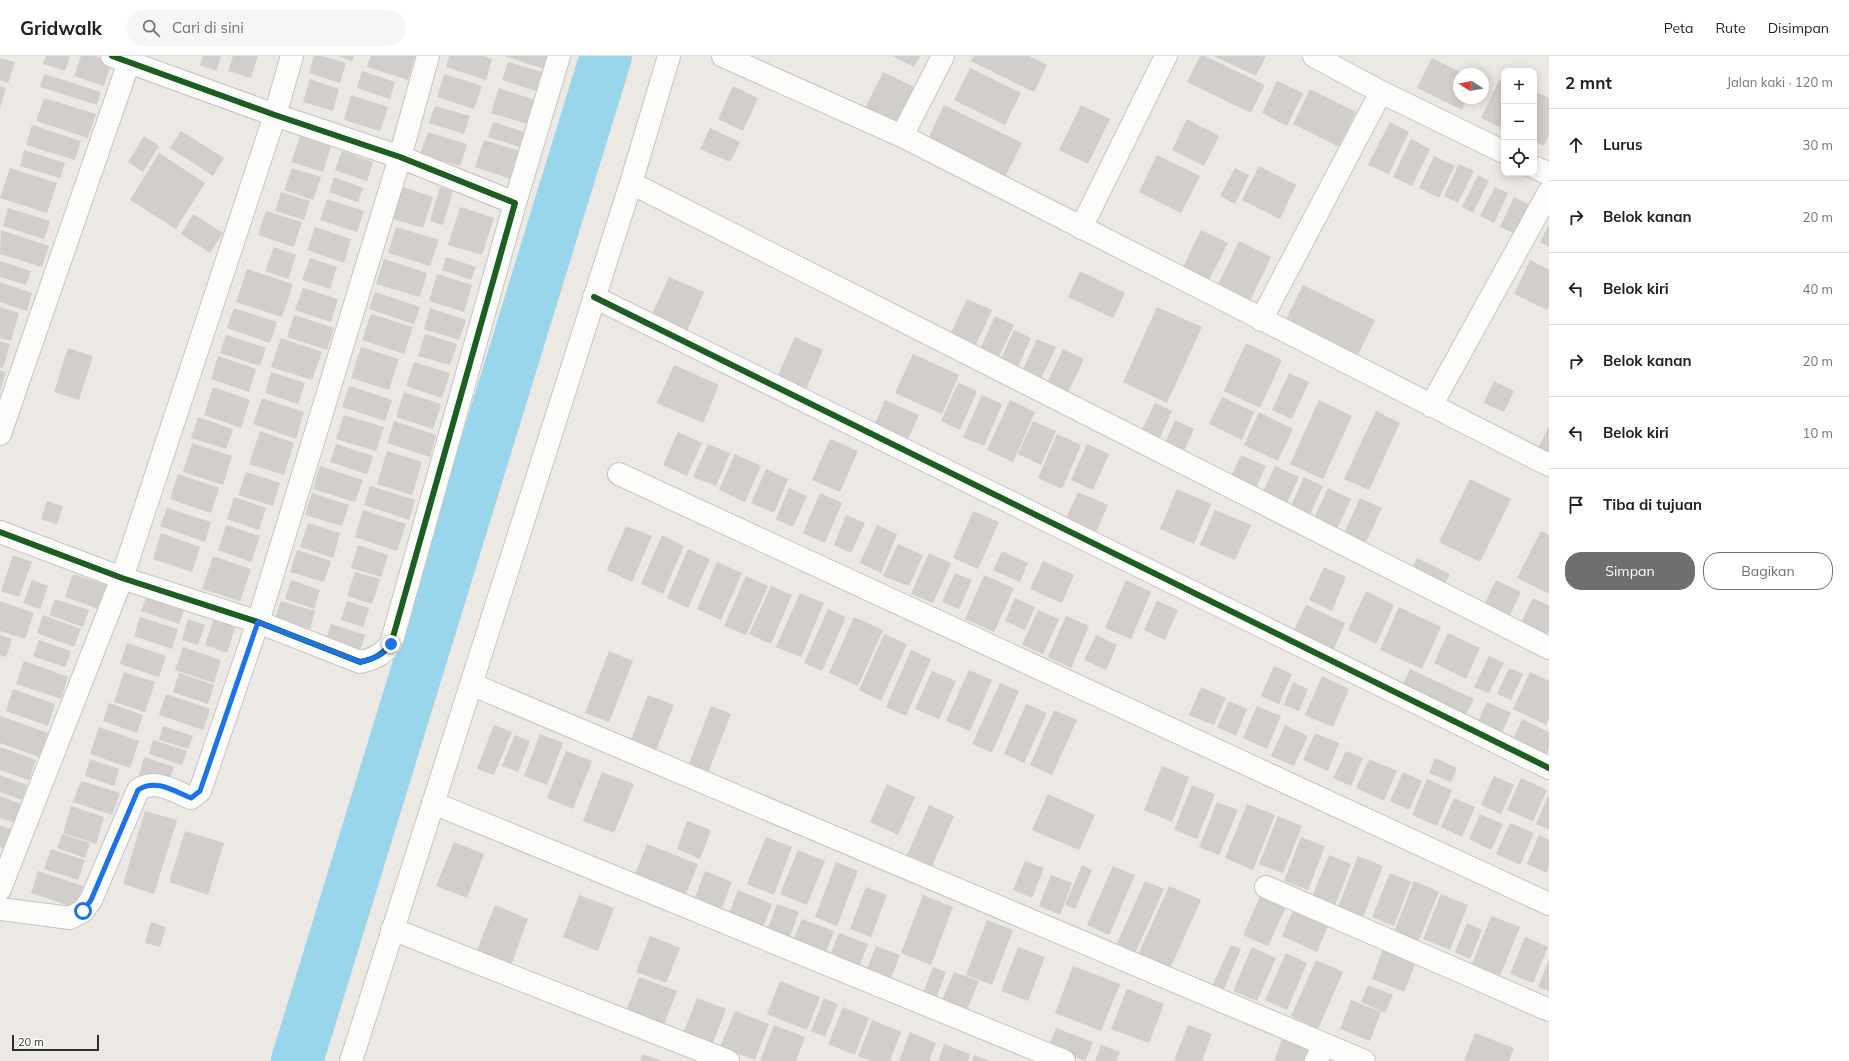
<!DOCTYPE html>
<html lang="id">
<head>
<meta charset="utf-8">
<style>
  :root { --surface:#fff; --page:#f6f6f6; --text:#222; --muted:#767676; --line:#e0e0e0; --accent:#706f6e }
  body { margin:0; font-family:Mulish,sans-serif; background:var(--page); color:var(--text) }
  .controls { position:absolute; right:12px; top:12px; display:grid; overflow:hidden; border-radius:8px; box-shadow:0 2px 10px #0003 }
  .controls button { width:36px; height:36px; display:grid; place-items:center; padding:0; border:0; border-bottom:1px solid var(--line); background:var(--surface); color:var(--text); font:20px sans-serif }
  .compass { position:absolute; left:1453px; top:12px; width:36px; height:36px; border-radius:50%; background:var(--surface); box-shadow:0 2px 10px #0003; rotate:281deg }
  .scale { position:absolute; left:12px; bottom:10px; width:87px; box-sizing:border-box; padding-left:4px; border:2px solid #2e2e2e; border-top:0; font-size:11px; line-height:14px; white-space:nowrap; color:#2e2e2e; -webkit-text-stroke:3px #fff; paint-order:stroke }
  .stop { position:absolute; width:12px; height:12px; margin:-9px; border:3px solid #1a73e8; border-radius:50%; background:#fff }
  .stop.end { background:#1a73e8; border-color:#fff; box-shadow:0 1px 4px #0008 }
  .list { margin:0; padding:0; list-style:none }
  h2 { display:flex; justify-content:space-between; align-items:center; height:52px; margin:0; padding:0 16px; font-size:17px }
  h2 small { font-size:13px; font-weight:400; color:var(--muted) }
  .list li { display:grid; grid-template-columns:26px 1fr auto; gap:12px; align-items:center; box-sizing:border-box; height:72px; padding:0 16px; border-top:1px solid var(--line) }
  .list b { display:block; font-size:15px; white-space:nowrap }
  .list em { font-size:13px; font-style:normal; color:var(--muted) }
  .actions { display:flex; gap:8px; padding:12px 16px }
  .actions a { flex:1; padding:9px 0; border:1px solid var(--accent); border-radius:16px; text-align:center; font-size:14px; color:var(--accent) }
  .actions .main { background:var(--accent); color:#fff }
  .icon { flex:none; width:22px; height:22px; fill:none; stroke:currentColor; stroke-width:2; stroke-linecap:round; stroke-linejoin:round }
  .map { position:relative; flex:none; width:1549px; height:1005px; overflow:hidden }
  header { display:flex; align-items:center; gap:24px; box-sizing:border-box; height:56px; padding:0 20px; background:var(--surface); border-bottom:1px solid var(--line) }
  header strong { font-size:19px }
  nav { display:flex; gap:22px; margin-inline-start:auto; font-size:14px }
  .search { width:280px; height:36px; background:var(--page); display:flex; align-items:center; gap:10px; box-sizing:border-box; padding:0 14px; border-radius:22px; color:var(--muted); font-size:15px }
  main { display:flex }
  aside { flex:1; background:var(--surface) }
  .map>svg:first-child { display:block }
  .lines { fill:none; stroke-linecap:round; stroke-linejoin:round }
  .river { stroke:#99d6ec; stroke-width:52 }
  .building { fill:#d1cecb }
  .street-casing { stroke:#c5c4c5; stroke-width:24 }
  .street { stroke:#fcfcfb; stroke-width:22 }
  .cycleway-casing { stroke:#fff; stroke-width:8 }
  .cycleway { stroke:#1b5e20; stroke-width:6 }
  .route { stroke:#1a73e8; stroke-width:5 }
</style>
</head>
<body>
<header>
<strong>Gridwalk</strong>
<div class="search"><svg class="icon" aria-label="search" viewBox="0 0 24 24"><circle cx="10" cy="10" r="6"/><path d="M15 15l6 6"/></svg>Cari di sini</div>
<nav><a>Peta</a><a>Rute</a><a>Disimpan</a></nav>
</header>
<main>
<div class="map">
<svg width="1549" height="1005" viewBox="0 0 1549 1005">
  <rect width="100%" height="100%" fill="#ece8e4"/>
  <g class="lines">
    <!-- river -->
    <path class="river" d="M297,1005L606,0"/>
  </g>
  <!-- building -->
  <path class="building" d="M46,0H70L65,15L43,8Z
    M81,0H94L112,5L104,30L74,20Z
    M203,0H221L216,15L200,9Z
    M233,0H258L251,22L228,15Z
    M314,0H322L346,7L340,27L309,17Z
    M338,0H354L352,5Z
    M371,0H415L408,24L367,11Z
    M449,0H484L492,3L486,24L446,11Z
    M504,0H548L544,13Z
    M892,0H920L914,11Z
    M974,0H1029L1047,9L1034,36L971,5Z
    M1200,0H1205L1265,29L1251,57L1187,26Z
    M1214,0H1266L1256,20Z
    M0,2L15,6L8,27L0,24Z
    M1432,2L1464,18H1459V42H1468L1462,54L1417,32Z
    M508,6L542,16L536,35L502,24Z
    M970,12L1021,37L1005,69L954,44Z
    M362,15L395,26L390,43L357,32Z
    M883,16L916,32L898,68L865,52Z
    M44,18L101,36L97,49L40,31Z
    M444,18L482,30L474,53L437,41Z
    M310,23L339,33L333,55L303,46Z
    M1500,23L1504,26V64L1500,71L1481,62Z
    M1277,25L1303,37L1287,70L1262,57Z
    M0,30L6,32L0,52Z
    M733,30L758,42L743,75L718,63Z
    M499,32L535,44L527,68L491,57Z
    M1310,33L1356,56L1339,91L1293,68Z
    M1534,35L1549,42V80L1544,90L1534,85Z
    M351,39L388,51L380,75L344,64Z
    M44,42L96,58L88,82L36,65Z
    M944,49L1022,87L1004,123L927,85Z
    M1081,49L1110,63L1088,108L1059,94Z
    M435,50L470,60L464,78L429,67Z
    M1187,63L1219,80L1204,110L1172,94Z
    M493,66L524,76L519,91L488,81Z
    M1390,66L1409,76L1389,118L1368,109Z
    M32,69L81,85L75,104L26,89Z
    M710,72L740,86L730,106L700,93Z
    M181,75L224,102L213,120L170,92Z
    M428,76L467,88L460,110L420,98Z
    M301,78L332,88L323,116L291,106Z
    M144,80L159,90L143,116L128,106Z
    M1411,83L1430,93L1412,130L1393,121Z
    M484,84L520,95L511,123L475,111Z
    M24,94L65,107L60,122L20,110Z
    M342,95L373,106L367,125L335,114Z
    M159,97L205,127L176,173L130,144Z
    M1157,99L1200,120L1181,157L1139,136Z
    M1434,100L1455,110L1439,142L1419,132Z
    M1459,108L1474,115L1458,147L1444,140Z
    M1259,110L1296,129L1280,163L1242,144Z
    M10,112L57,127L47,157L0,142Z
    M292,112L321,121L313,144L284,134Z
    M1235,112L1249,119L1235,148L1220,140Z
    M1478,119L1489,125L1473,157L1462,151Z
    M334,121L363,132L358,146L329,136Z
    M403,131L433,141L423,172L393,163Z
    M440,131L453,135L443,169L430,165Z
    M1495,131L1508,137L1494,167L1480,160Z
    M281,136L310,145L304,164L275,155Z
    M1514,141L1530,149L1516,178L1500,171Z
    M327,143L364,155L357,176L320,164Z
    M460,151L494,162L482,199L448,189Z
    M8,152L50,165L44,183L3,170Z
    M266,155L302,166L294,191L258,179Z
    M193,158L223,177L210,197L181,178Z
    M1549,168V191L1540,186Z
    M315,171L351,183L344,207L307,194Z
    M396,171L439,184L430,210L388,197Z
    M1,174L49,190L42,211L0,198Z
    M1201,174L1228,187L1208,226L1182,213Z
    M1239,185L1271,201L1248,249L1216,233Z
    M274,191L296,199L288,223L265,215Z
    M446,201L476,211L471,224L442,214Z
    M310,202L337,211L330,233L302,224Z
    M384,203L427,217L420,241L376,228Z
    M1530,204L1549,214V249L1547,254L1514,238Z
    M0,205L31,215L26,229L0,221Z
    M247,213L293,228L282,261L236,246Z
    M1080,215L1125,237L1113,262L1068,241Z
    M437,218L472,229L464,256L429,245Z
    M669,221L704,236L687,275L651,260Z
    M0,226L32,237L27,255L0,246Z
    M1303,229L1375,264L1358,299L1286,263Z
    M303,232L338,243L331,266L295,254Z
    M375,236L420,251L414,268L369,253Z
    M967,243L992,254L972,297L947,285Z
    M0,251L19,257L11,285L0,282Z
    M1157,251L1202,271L1167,347L1123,326Z
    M234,252L277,266L270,287L227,272Z
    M430,252L466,264L459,284L424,273Z
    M371,258L413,271L404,298L362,284Z
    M294,259L334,272L327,294L287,281Z
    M995,260L1014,269L995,309L977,300Z
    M1014,274L1031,282L1016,315L999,307Z
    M425,278L457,288L450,309L418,300Z
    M226,279L266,292L260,310L220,297Z
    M795,281L823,294L804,338L775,326Z
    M281,282L322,296L312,324L271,311Z
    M1037,283L1056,291L1038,329L1020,320Z
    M0,285L10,288L3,312L0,311Z
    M1246,287L1282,304L1260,352L1224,335Z
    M361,291L399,303L389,334L351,322Z
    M68,292L93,300L79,344L54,336Z
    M1063,293L1084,303L1065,343L1044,334Z
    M913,298L959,319L942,358L895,337Z
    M218,300L256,313L249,336L211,323Z
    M414,306L450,317L442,342L406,330Z
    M674,309L719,329L703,367L657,347Z
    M0,314L6,316L0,335Z
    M271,316L305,327L298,348L265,337Z
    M1289,317L1309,326L1292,363L1272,354Z
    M1494,325L1514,335L1504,356L1484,347Z
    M958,327L977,335L960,374L941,365Z
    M349,330L392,344L385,365L342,351Z
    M213,331L250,344L241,372L204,359Z
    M404,336L441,348L433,373L396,361Z
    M982,339L1002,348L984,390L963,381Z
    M1222,341L1254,356L1242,384L1209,368Z
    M262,342L304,356L296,383L253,368Z
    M885,344L919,359L904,392L871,377Z
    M1010,344L1035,356L1013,406L987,394Z
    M1319,344L1352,360L1323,423L1290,408Z
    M1155,347L1172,355L1156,390L1138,382Z
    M1376,355L1400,367L1369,434L1344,423Z
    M1259,356L1293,373L1278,405L1244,389Z
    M344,359L384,371L376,395L336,383Z
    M198,361L233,373L226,393L191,382Z
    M1175,364L1194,373L1181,401L1163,392Z
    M394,365L436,379L430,401L387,387Z
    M1033,365L1056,375L1041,409L1018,398Z
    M1549,370V405L1535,398Z
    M260,375L294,387L284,419L249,408Z
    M678,376L702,387L687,420L663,409Z
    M1057,378L1081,389L1062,433L1038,422Z
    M830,383L858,395L840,436L812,424Z
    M192,387L232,400L223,429L183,416Z
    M336,388L373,400L367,418L330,406Z
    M708,388L730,397L716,430L693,421Z
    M1087,388L1109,398L1093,434L1071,424Z
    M387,395L422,406L412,439L377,428Z
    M735,398L761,410L745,446L719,434Z
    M1241,399L1266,410L1253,439L1228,427Z
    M320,410L363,424L355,446L313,433Z
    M1275,410L1299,421L1283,455L1259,444Z
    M766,413L788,423L774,457L751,447Z
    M246,416L280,427L273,450L238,439Z
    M178,418L219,432L211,457L170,443Z
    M1304,421L1323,430L1307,465L1288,457Z
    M1470,423L1511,443L1480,506L1439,486Z
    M370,430L415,444L409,464L364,449Z
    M789,432L807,440L793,471L776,463Z
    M1328,432L1351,443L1336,475L1313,464Z
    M1177,433L1211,448L1194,488L1160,473Z
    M1078,436L1108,449L1093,483L1063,469Z
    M312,437L349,449L342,470L305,459Z
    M820,437L842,447L825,487L803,477Z
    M234,441L266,452L259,474L227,463Z
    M1360,442L1382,452L1363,492L1342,482Z
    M47,445L63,450L57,468L41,463Z
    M167,452L211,466L205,486L160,470Z
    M363,454L406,468L397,495L355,481Z
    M1215,454L1251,469L1235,504L1200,489Z
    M973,455L999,466L978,513L953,502Z
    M846,459L865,467L851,497L834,489Z
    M308,467L340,477L333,502L300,491Z
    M226,469L260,480L251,506L218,494Z
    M877,469L897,478L881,517L860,507Z
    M626,470L652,480L632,526L607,514Z
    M1541,475L1549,479V538L1517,522Z
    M161,477L200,491L192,516L153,503Z
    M662,479L684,490L663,538L641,528Z
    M898,488L923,499L909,530L883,520Z
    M358,489L388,499L381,521L351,512Z
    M688,493L710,503L688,552L667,542Z
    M297,494L331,505L324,526L290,516Z
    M1002,495L1028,507L1020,526L993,514Z
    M929,497L951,507L933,547L911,538Z
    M13,499L32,506L19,541L1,535Z
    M213,500L251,513L240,545L202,533Z
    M1417,502L1450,518L1443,532L1410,517Z
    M1043,505L1074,519L1062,547L1030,533Z
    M717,506L742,517L721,564L697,553Z
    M1324,511L1346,521L1332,555L1309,544Z
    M355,516L380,523L372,548L347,540Z
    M955,517L972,524L959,553L942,546Z
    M73,518L109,530L101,554L65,541Z
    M984,519L1014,532L994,576L965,563Z
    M746,520L768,530L746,579L724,570Z
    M32,524L48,530L40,553L23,547Z
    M291,524L320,534L314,553L285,543Z
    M1126,524L1151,536L1131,583L1105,572Z
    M1496,524L1521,536L1507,565L1482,553Z
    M771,530L792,539L771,588L749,578Z
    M1366,535L1394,549L1376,588L1348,574Z
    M800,537L824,547L801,601L776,591Z
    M146,542L184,554L179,568L141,555Z
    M1015,542L1035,551L1025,574L1005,565Z
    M1533,542L1549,550V574L1543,585L1518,573Z
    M55,543L89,554L83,571L49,559Z
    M0,545L34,557L25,583L0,575Z
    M281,545L315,555L310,573L275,562Z
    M347,545L369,552L363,571L341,564Z
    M1157,545L1178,554L1165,584L1144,574Z
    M1306,549L1345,567L1333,595L1293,576Z
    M1399,551L1441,571L1422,613L1380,594Z
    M828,553L846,561L822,615L804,607Z
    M1038,554L1059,563L1043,598L1022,589Z
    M43,559L81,573L74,591L37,577Z
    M1066,560L1089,570L1071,612L1048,601Z
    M140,561L178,573L172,593L134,580Z
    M854,561L883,574L858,630L829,617Z
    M214,562L236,569L227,597L205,589Z
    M188,563L205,569L198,589L182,584Z
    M331,568L365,579L358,601L324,590Z
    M1448,577L1480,592L1466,623L1434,607Z
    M884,578L907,588L881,645L859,634Z
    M0,579L12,583L6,601L0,599Z
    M1096,579L1117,589L1106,614L1084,604Z
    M39,584L71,595L65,611L33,600Z
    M127,587L166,600L159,621L120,608Z
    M183,591L221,604L214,627L175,614Z
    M911,594L931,603L906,660L886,651Z
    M609,595L633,605L609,666L585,657Z
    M1489,600L1504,607L1489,637L1474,631Z
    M24,605L68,621L61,643L16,628Z
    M1274,610L1292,618L1279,648L1261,640Z
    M1509,612L1523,618L1511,644L1497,638Z
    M1410,613L1474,643L1463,665L1400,635Z
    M969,614L992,624L970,675L946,665Z
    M932,615L956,625L939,663L915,653Z
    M124,616L155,626L145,656L114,646Z
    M1530,616L1549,625V662L1546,669L1513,653Z
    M179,617L214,629L208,648L173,636Z
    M1322,620L1349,633L1333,671L1305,659Z
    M1293,626L1308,633L1299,655L1284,649Z
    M1000,627L1019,635L992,697L972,688Z
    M1201,631L1226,642L1214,669L1189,659Z
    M13,633L55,648L48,670L6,655Z
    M166,638L210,653L203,674L159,659Z
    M648,639L674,649L654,699L629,689Z
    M1229,645L1247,653L1236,680L1217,671Z
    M1487,646L1511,657L1499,683L1475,672Z
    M109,647L143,659L137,677L103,665Z
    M1026,648L1047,657L1024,707L1004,698Z
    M711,650L731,658L707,719L688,711Z
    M1257,650L1281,660L1267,693L1243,682Z
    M1054,654L1077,664L1052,719L1030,709Z
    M0,660L48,677L39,701L0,687Z
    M1522,663L1549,676V693L1546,699L1513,684Z
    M494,669L512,676L494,719L477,713Z
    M1285,669L1308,680L1294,710L1271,700Z
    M163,670L193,680L188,693L159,684Z
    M99,671L139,685L130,712L90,698Z
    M1315,677L1339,687L1328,715L1303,704Z
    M540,678L563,687L547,729L524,720Z
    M515,679L530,685L518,716L502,710Z
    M153,684L187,695L182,709L149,698Z
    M0,691L36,704L29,724L0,714Z
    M566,695L592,705L573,753L547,742Z
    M1346,695L1363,702L1351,730L1333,722Z
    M144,701L174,711L168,729L139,719Z
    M1435,702L1457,712L1451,726L1429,717Z
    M90,703L119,713L114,730L85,720Z
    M1369,703L1397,715L1384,745L1356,732Z
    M1162,710L1189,721L1172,766L1144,754Z
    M602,716L634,728L614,777L583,765Z
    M1403,716L1422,725L1409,754L1390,745Z
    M0,719L27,729L22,744L0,736Z
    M1494,720L1514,729L1501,758L1481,749Z
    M1521,722L1547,734L1533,765L1507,754Z
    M1427,723L1452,734L1437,770L1412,759Z
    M81,725L120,737L112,759L73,746Z
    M887,728L915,741L898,779L870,766Z
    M1192,729L1215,738L1197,783L1174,774Z
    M1048,738L1095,759L1079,794L1032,774Z
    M1549,738V774L1536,768Z
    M0,740L24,749L18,768L0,762Z
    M1454,742L1475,751L1462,781L1441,771Z
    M1217,746L1238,754L1219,799L1199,791Z
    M1247,748L1275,759L1253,814L1225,802Z
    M929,749L954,760L932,810L907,799Z
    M71,750L104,761L96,788L63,777Z
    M145,755L177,764L154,838L123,828Z
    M1480,758L1503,768L1491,794L1469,783Z
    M1278,760L1302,770L1283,817L1259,808Z
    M687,765L711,774L700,803L677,793Z
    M1510,767L1534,777L1520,809L1496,798Z
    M0,769L16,775L9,794L0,791Z
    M185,775L224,787L208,839L169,826Z
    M62,778L90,787L85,802L57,792Z
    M1539,779L1549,784V811L1547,817L1527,808Z
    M766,781L792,791L774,839L747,828Z
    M1301,781L1325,790L1308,834L1284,825Z
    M454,786L484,798L467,842L436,830Z
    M647,788L698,808L684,843L633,823Z
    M51,793L85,804L78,824L44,813Z
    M798,794L825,805L807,849L780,838Z
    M1329,799L1351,808L1334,852L1311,843Z
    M1358,800L1383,810L1361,866L1336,856Z
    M1025,805L1044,812L1032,842L1013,834Z
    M836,806L858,815L837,870L815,861Z
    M1082,809L1092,814L1075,853L1065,849Z
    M1113,810L1135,819L1109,879L1087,869Z
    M38,815L83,830L76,852L31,837Z
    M705,815L732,826L720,857L693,847Z
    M1390,817L1411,826L1394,870L1372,861Z
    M1051,819L1072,827L1060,859L1039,850Z
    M1145,825L1164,833L1133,902L1114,894Z
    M1414,825L1439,836L1416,891L1392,881Z
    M1169,830L1201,844L1169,915L1137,901Z
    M866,831L887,839L871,881L850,873Z
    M738,834L772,848L762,873L728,860Z
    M1261,838L1287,849L1268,890L1243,879Z
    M1441,838L1468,849L1450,894L1423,883Z
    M579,839L614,852L598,895L563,881Z
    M923,839L953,851L931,909L901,897Z
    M777,848L799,856L789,883L767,875Z
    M495,849L528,863L510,912L475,899Z
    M1294,852L1329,868L1317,896L1282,880Z
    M1491,860L1520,871L1500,920L1472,908Z
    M802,863L834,875L824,901L792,888Z
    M987,864L1013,874L992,929L966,919Z
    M151,866L166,871L160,891L145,887Z
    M1467,867L1482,874L1470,903L1455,896Z
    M839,877L868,888L858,913L829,902Z
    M650,880L680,892L666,927L636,916Z
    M1525,881L1548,891L1533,927L1510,918Z
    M1231,889L1241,893L1223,935L1212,930Z
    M876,890L900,899L889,928L865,918Z
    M1018,891L1045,901L1028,945L1001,935Z
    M1252,891L1276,902L1257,945L1233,935Z
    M1383,893L1416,906L1404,936L1372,923Z
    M1286,897L1307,907L1287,954L1265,944Z
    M1549,903V935L1538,931Z
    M1316,904L1343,916L1318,973L1291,960Z
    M1073,910L1120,928L1101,975L1055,957Z
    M933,911L946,916L936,942L923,937Z
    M954,916L979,925L967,954L942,944Z
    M639,921L677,935L662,973L625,958Z
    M780,925L820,941L807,974L767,958Z
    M1368,929L1393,939L1385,957L1361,946Z
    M1127,933L1164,948L1149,987L1111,973Z
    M697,942L726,953L712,989L683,978Z
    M824,942L838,948L825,981L811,975Z
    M1351,944L1381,956L1370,985L1340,973Z
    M843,951L869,962L855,999L828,988Z
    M735,955L769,968L755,1004L720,991Z
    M872,964L901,976L890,1005H871L858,1000Z
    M774,969L805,981L796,1005H760Z
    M1188,969L1212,978L1202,1005H1174Z
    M1056,972L1093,986L1085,1005L1049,991Z
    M910,976L936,987L929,1005H899Z
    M1475,977L1514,992L1509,1005H1464Z
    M1282,983L1311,994L1306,1005H1274Z
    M944,988L970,998L968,1005H938Z
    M1101,989L1120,996L1116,1005H1095Z
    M643,998L662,1005H640Z
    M974,999L990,1005H972Z"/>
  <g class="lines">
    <!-- street casing -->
    <g class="street-casing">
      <path id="street" d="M723,0L902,80L1549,409
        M1314,0L1381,36L1504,96
        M902,80L943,0
        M1534,111L1549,118
        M631,127L1549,592
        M515,147L559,0
        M1081,172L1166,0
        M594,241L1549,712
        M1261,264L1381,36
        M1431,350L1549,136
        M0,378L131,0
        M619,418L1549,848
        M0,476L122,522L258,566L360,606C374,603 382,599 391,588L515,147L400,101L275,59L112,0
        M471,628L1364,1005
        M433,747L1064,1005
        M1266,831L1549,954
        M0,833L122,522L275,59L292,0
        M0,853L70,862L83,855L91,844L138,734C155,722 174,735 191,742L200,735L258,566L400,101L428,0
        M392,873L728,1005
        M351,1005L631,127L669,0
        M1316,1005L1324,988"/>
    </g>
    <!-- street -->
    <use href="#street" class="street"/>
    <!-- cycleway casing -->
    <g class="cycleway-casing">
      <path id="cycleway" d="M594,241L1549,712
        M0,476L122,522L258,566L360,606C374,603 382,599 391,588L515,147L400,101L275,59L112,0"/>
    </g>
    <!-- cycleway -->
    <use href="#cycleway" class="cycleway"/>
  </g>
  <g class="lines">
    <!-- route -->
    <path class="route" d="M83,855L91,844L138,734C155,722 174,735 191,742L200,735L258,566L360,606C374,603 382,599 391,588"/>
  </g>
</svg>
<div class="controls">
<button>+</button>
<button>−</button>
<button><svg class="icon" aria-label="locate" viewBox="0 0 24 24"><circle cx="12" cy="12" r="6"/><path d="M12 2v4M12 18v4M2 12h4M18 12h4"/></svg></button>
</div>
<svg class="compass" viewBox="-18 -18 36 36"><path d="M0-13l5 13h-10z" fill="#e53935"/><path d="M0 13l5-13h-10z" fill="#767676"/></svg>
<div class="scale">20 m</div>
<div class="stop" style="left:83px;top:855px"></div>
<div class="stop end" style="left:391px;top:588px"></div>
</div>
<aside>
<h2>2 mnt<small>Jalan kaki · 120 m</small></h2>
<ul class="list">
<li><svg class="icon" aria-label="ahead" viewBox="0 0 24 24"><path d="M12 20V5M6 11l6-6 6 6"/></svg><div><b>Lurus</b></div><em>30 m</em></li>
<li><svg class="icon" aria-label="right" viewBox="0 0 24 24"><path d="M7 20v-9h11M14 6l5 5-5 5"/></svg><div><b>Belok kanan</b></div><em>20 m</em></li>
<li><svg class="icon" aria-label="left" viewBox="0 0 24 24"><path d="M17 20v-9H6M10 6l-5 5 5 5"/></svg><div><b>Belok kiri</b></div><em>40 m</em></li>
<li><svg class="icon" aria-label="right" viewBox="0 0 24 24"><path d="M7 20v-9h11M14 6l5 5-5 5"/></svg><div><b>Belok kanan</b></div><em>20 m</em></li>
<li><svg class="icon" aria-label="left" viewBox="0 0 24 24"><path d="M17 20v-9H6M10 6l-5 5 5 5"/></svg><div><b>Belok kiri</b></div><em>10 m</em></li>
<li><svg class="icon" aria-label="arrive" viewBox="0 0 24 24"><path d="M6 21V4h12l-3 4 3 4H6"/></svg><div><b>Tiba di tujuan</b></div></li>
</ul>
<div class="actions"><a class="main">Simpan</a><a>Bagikan</a></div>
</aside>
</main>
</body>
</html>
